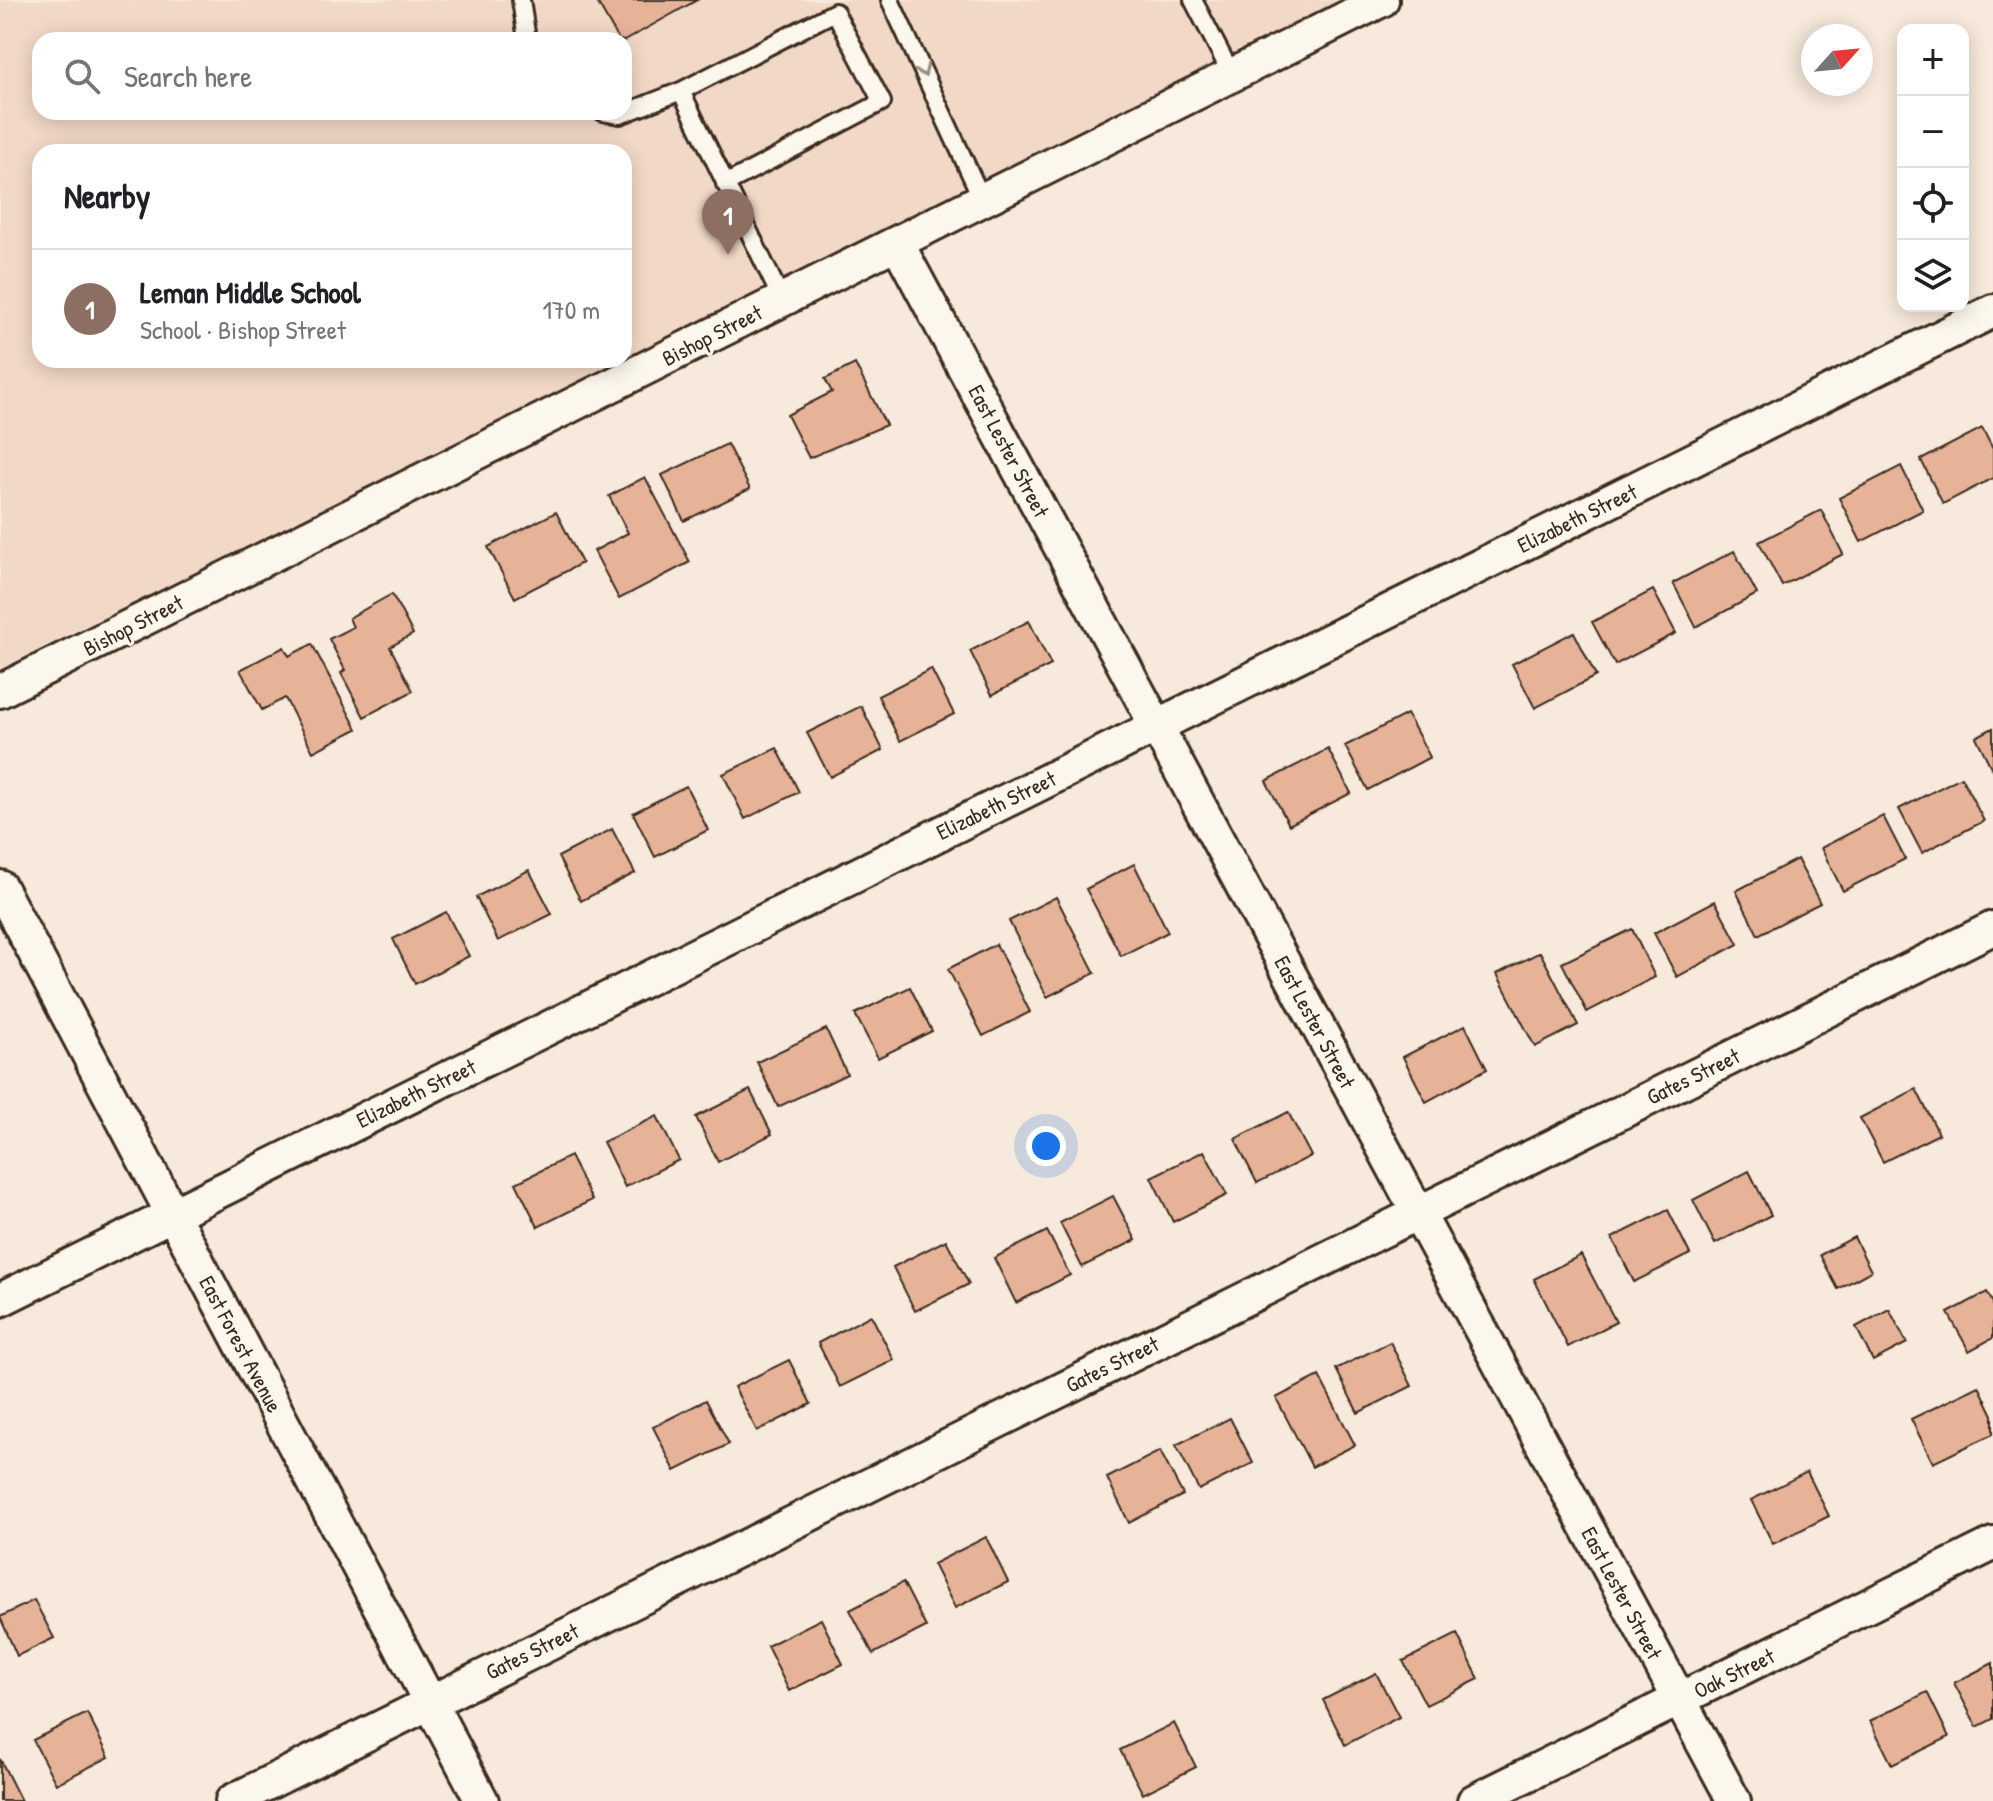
<!DOCTYPE html>
<html lang="en">
<head>
<meta charset="utf-8">
<style>
  :root { --surface:#fff; --page:#f2f2f2; --text:#202124; --muted:#757577; --line:#e0e0e0; --accent:#b45309 }
  body { margin:0; font-family:"Patrick Hand",sans-serif; background:var(--page); color:var(--text) }
  .controls { position:absolute; right:24px; top:24px; display:grid; overflow:hidden; border-radius:16px; box-shadow:0 4px 20px #0003 }
  .controls button { width:72px; height:72px; display:grid; place-items:center; padding:0; border:0; border-bottom:2px solid var(--line); background:var(--surface); color:var(--text); font:40px sans-serif }
  .compass { position:absolute; left:1801px; top:24px; width:72px; height:72px; border-radius:50%; background:var(--surface); box-shadow:0 4px 20px #0003; rotate:63deg }
  .you { position:absolute; left:1046px; top:1146px; width:28px; height:28px; margin:-20px; border:6px solid #fff; border-radius:50%; background:#1a73e8; box-shadow:0 0 0 12px #1a73e833 }
  .badge { display:grid; place-items:center; width:52px; height:52px; border-radius:50%; background:var(--accent); color:#fff; font-size:26px; font-weight:700 }
  .pin { position:absolute; translate:-50% -66px; filter:drop-shadow(0 2px 4px #0008) }
  .pin::after { content:''; position:absolute; top:42px; width:28px; height:24px; background:inherit; clip-path:polygon(0 0,100% 0,50% 100%) }
  .list { margin:0; padding:0; list-style:none }
  h2 { display:flex; justify-content:space-between; align-items:center; height:104px; margin:0; padding:0 32px; font-size:34px }
  h2 small { font-size:26px; font-weight:400; color:var(--muted) }
  .list li { display:grid; grid-template-columns:52px 1fr auto; gap:24px; align-items:center; box-sizing:border-box; height:120px; padding:0 32px; border-top:2px solid var(--line) }
  .list b { display:block; font-size:30px; white-space:nowrap }
  .list p { margin:0; font-size:26px; white-space:nowrap; color:var(--muted) }
  .list em { font-size:26px; font-style:normal; color:var(--muted) }
  .icon { flex:none; width:44px; height:44px; fill:none; stroke:currentColor; stroke-width:2; stroke-linecap:round; stroke-linejoin:round }
  .map { position:relative; flex:none; width:1993px; height:1801px; overflow:hidden }
  .search { position:absolute; background:var(--surface); box-shadow:0 4px 20px #0003; left:32px; top:32px; width:600px; height:88px; display:flex; align-items:center; gap:20px; box-sizing:border-box; padding:0 28px; border-radius:24px; color:var(--muted); font-size:30px }
  .panel { position:absolute; background:var(--surface); box-shadow:0 4px 20px #0003; left:32px; top:144px; width:600px; height:224px; border-radius:24px }
  .map>svg:first-child { display:block }
  .built { fill:#f2d9c7; fill-rule:evenodd }
  .building { fill:#e6b399; stroke:#3b2a1e; stroke-width:2 }
  .lines { fill:none; stroke-linecap:round; stroke-linejoin:round }
  .service-casing { stroke:#3b2a1e; stroke-width:22 }
  .minor-casing { stroke:#3b2a1e; stroke-width:38 }
  .service { stroke:#fbf7ec; stroke-width:16 }
  .minor { stroke:#fbf7ec; stroke-width:32 }
  .oneway { stroke:#9b9085 }
  .labels { text-anchor:middle; stroke-width:6; stroke-linejoin:round; paint-order:stroke }
  .street-label { font-size:22px; fill:#3b2a1e; stroke:#fbf7ec }
</style>
</head>
<body>
<div class="map">
<svg width="1993" height="1801" viewBox="0 0 1993 1801">
  <rect width="100%" height="100%" fill="#f7e9db"/>
  <filter id="ink" filterUnits="userSpaceOnUse"><feTurbulence type="fractalNoise" baseFrequency=".0125" numOctaves="2"/><feDisplacementMap in="SourceGraphic" scale="16" xChannelSelector="R" yChannelSelector="G"/><feConvolveMatrix kernelMatrix="1 2 1 2 8 2 1 2 1" color-interpolation-filters="sRGB"/></filter>
  <g filter="url(#ink)">
    <!-- built -->
    <path class="built" d="M0,0H1345L624,359V152H40V360H621L0,669ZM40,40H624V112H40Z"/>
    <!-- building -->
    <path class="building" d="M596,0H697L624,41L619,40Z
      M855,364L886,425L809,458L787,415L832,392L825,379Z
      M1982,428L1993,449V478L1943,504L1921,460Z
      M727,444L750,489L684,521L662,475Z
      M1901,466L1923,510L1861,542L1839,498Z
      M645,477L690,562L619,599L594,551L628,533L609,496Z
      M1821,510L1843,554L1782,586L1759,542Z
      M556,512L582,563L515,598L488,547Z
      M1734,551L1757,594L1696,627L1673,583Z
      M1653,590L1676,633L1615,665L1592,622Z
      M392,594L413,634L390,647L413,691L364,717L341,673L345,670L329,639L353,627L349,618Z
      M1029,621L1051,665L992,695L970,651Z
      M1574,632L1596,676L1535,708L1512,664Z
      M312,644L357,729L313,752L285,698L262,710L240,670L284,647L289,656Z
      M931,669L954,714L900,741L878,696Z
      M861,706L883,750L830,777L807,733Z
      M1407,714L1430,757L1368,790L1345,746Z
      M1993,728V771L1976,737Z
      M777,748L799,792L745,819L723,774Z
      M1328,749L1351,793L1289,825L1266,781Z
      M1961,777L1984,821L1922,853L1899,809Z
      M686,786L708,830L655,857L633,813Z
      M1883,816L1905,859L1843,891L1821,848Z
      M612,829L635,873L581,901L558,857Z
      M1797,859L1820,903L1758,935L1736,891Z
      M1134,864L1168,932L1121,956L1086,889Z
      M529,870L552,914L498,941L476,897Z
      M1056,897L1095,973L1047,997L1009,921Z
      M1715,901L1738,944L1677,977L1654,933Z
      M446,912L469,956L415,984L393,939Z
      M1632,929L1655,977L1587,1012L1562,963Z
      M996,944L1030,1012L983,1036L948,969Z
      M1540,952L1578,1025L1535,1047L1497,974Z
      M910,987L932,1031L878,1058L855,1014Z
      M1465,1025L1487,1069L1426,1102L1403,1057Z
      M826,1029L847,1074L778,1107L757,1062Z
      M1916,1089L1939,1134L1883,1162L1860,1118Z
      M750,1090L772,1134L718,1162L696,1117Z
      M1288,1112L1311,1156L1257,1183L1235,1139Z
      M657,1116L679,1160L625,1187L603,1142Z
      M1204,1151L1227,1195L1173,1222L1151,1177Z
      M570,1156L592,1200L538,1227L516,1183Z
      M1749,1171L1771,1215L1715,1244L1693,1200Z
      M1113,1196L1136,1240L1082,1267L1060,1223Z
      M1668,1210L1690,1254L1634,1282L1612,1238Z
      M1047,1231L1070,1275L1016,1303L994,1258Z
      M1854,1237L1871,1271L1838,1289L1820,1255Z
      M946,1240L969,1284L915,1311L893,1267Z
      M1581,1255L1616,1322L1568,1347L1534,1279Z
      M1987,1292L1993,1303V1338L1969,1351L1948,1313Z
      M1889,1309L1907,1343L1873,1361L1856,1327Z
      M871,1315L894,1360L840,1387L818,1343Z
      M1390,1342L1412,1386L1358,1413L1336,1369Z
      M789,1360L811,1404L757,1431L734,1387Z
      M1319,1376L1355,1445L1312,1467L1276,1398Z
      M1979,1386L1993,1415V1434L1933,1463L1911,1419Z
      M706,1400L729,1444L675,1471L653,1427Z
      M1230,1418L1253,1463L1199,1490L1176,1445Z
      M1160,1451L1183,1495L1129,1523L1107,1478Z
      M1807,1472L1829,1516L1773,1544L1751,1500Z
      M986,1537L1008,1582L955,1608L933,1564Z
      M903,1582L926,1627L873,1654L850,1610Z
      M34,1600L54,1638L17,1656L0,1617Z
      M821,1619L843,1664L789,1691L767,1646Z
      M1457,1634L1479,1679L1426,1705L1403,1661Z
      M1993,1663V1719L1977,1727L1954,1683Z
      M1376,1673L1399,1717L1345,1745L1323,1700Z
      M1927,1692L1949,1737L1892,1765L1870,1721Z
      M87,1713L109,1757L56,1784L33,1740Z
      M1174,1723L1196,1767L1143,1794L1120,1750Z
      M0,1759L21,1801H0Z"/>
    <g class="lines">
      <!-- service casing -->
      <g class="service-casing">
        <path id="service" d="M521,0L527,40
          M890,0L982,199
          M1193,0L1232,75
          M681,91L782,300
          M603,112L620,115L681,91L835,12L882,102L725,184"/>
      </g>
      <!-- minor casing -->
      <g class="minor-casing">
        <path id="minor" d="M897,243L1734,1801
          M0,691L1382,0
          M0,887L482,1801
          M0,1300L1993,311
          M232,1801L1993,928
          M1474,1801L1993,1544"/>
      </g>
      <!-- service -->
      <use href="#service" class="service"/>
      <!-- minor -->
      <use href="#minor" class="minor"/>
    </g>
    <!-- one-way arrows -->
    <defs><path id="oneway-chevron" d="M-2-3.5L2.5 0L-2 3.5" fill="none" stroke-width="1.6" stroke-linecap="round" stroke-linejoin="round" transform="scale(2)"/></defs>
    <use class="oneway" href="#oneway-chevron" transform="translate(923 71) rotate(65)"/>
  </g>
  <g class="labels">
    <!-- street labels -->
    <g class="street-label">
      <text transform="translate(712 335) rotate(-27)" y="8">Bishop Street</text>
      <text transform="translate(1009 451) rotate(62)" y="8">East Lester Street</text>
      <text transform="translate(1577 518) rotate(-26)" y="8">Elizabeth Street</text>
      <text transform="translate(133 625) rotate(-27)" y="8">Bishop Street</text>
      <text transform="translate(996 805) rotate(-26)" y="8">Elizabeth Street</text>
      <text transform="translate(1315 1022) rotate(62)" y="8">East Lester Street</text>
      <text transform="translate(1693 1076) rotate(-26)" y="8">Gates Street</text>
      <text transform="translate(416 1093) rotate(-26)" y="8">Elizabeth Street</text>
      <text transform="translate(241 1344) rotate(62)" y="8">East Forest Avenue</text>
      <text transform="translate(1112 1364) rotate(-26)" y="8">Gates Street</text>
      <text transform="translate(1622 1593) rotate(62)" y="8">East Lester Street</text>
      <text transform="translate(532 1651) rotate(-26)" y="8">Gates Street</text>
      <text transform="translate(1734 1673) rotate(-26)" y="8">Oak Street</text>
    </g>
  </g>
</svg>
<div class="controls">
<button>+</button>
<button>−</button>
<button><svg class="icon" aria-label="locate" viewBox="0 0 24 24"><circle cx="12" cy="12" r="6"/><path d="M12 2v4M12 18v4M2 12h4M18 12h4"/></svg></button>
<button><svg class="icon" aria-label="layers" viewBox="0 0 24 24"><path d="M12 4l9 5-9 5-9-5zM3 14l9 5 9-5"/></svg></button>
</div>
<svg class="compass" viewBox="-18 -18 36 36"><path d="M0-13l5 13h-10z" fill="#e53935"/><path d="M0 13l5-13h-10z" fill="#757577"/></svg>
<div class="you"></div>
<div class="pin badge" style="left:728px;top:255px;background:#8d6e63">1</div>
<div class="search"><svg class="icon" aria-label="search" viewBox="0 0 24 24"><circle cx="10" cy="10" r="6"/><path d="M15 15l6 6"/></svg>Search here</div>
<section class="panel">
<h2>Nearby<small></small></h2>
<ul class="list">
<li><span class="badge" style="background:#8d6e63">1</span><div><b>Leman Middle School</b><p>School · Bishop Street</p></div><em>170 m</em></li>
</ul>
</section>
</div>
</body>
</html>
